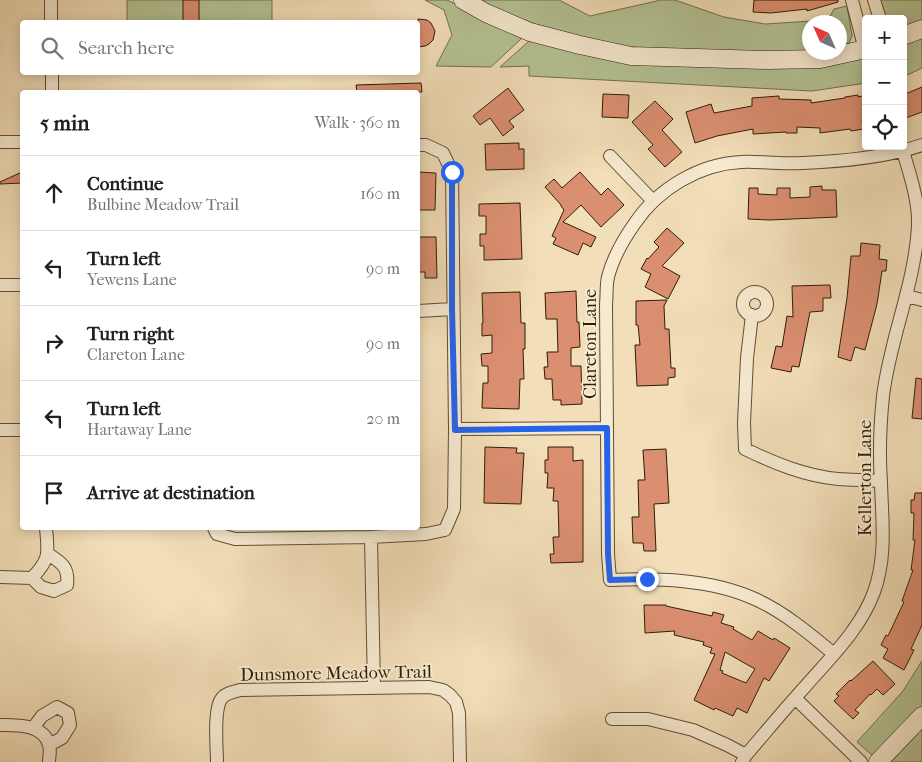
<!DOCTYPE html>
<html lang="en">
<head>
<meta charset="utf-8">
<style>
  :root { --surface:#fff; --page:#f2f2f2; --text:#202124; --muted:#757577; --line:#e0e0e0 }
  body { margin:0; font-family:"IM FELL French Canon",serif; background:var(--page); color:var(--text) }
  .controls { position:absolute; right:15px; top:15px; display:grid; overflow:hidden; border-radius:5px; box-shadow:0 2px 12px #0003 }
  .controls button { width:45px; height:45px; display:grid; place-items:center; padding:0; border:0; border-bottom:1px solid var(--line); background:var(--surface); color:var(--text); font:25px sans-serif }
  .compass { position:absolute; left:802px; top:15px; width:45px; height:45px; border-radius:50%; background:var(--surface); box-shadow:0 2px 12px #0003; rotate:315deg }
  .stop { position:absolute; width:15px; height:15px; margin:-11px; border:4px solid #2563eb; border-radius:50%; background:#fff }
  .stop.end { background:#2563eb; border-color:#fff; box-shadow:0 1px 5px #0008 }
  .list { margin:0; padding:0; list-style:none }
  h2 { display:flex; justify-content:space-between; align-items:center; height:65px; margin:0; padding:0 20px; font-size:21px }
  h2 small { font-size:16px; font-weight:400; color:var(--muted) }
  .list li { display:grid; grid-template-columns:32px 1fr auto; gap:15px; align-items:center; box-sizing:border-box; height:75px; padding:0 20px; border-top:1px solid var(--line) }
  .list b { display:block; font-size:19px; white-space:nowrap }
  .list p { margin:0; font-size:16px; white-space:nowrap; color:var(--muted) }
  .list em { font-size:16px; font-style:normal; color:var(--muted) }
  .icon { flex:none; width:28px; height:28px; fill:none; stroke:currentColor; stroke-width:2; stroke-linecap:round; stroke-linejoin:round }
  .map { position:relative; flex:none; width:922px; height:762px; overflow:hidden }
  .search { position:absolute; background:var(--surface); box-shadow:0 2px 12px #0003; left:20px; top:20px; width:400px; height:55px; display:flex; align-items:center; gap:12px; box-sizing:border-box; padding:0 18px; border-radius:5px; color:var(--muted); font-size:19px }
  .panel { position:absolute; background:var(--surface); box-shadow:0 2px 12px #0003; left:20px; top:90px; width:400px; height:440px; border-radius:5px }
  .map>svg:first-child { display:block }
  .green { fill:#b4c294; stroke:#72704e }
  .building { fill:#db8f71; stroke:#2f1d08; fill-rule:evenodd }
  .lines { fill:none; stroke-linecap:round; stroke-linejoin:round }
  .street-casing { stroke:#604d34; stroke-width:14 }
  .secondary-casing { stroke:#2f1d08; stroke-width:19 }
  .street { stroke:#f7ead1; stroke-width:12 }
  .secondary { stroke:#f7ead1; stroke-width:18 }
  .route { stroke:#2563eb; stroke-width:6 }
  .labels { text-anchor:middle; stroke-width:4; stroke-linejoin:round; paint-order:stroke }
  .street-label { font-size:18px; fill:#2f1d08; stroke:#f7ead1 }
</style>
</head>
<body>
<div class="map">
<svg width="922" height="762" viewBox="0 0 922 762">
  <rect width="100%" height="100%" fill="#f2deb8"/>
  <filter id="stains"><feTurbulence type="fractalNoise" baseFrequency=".004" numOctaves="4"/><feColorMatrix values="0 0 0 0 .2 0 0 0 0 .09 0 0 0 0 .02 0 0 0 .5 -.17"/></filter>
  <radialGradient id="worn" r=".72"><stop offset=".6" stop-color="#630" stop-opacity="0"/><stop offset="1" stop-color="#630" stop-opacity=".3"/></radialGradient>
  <!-- green -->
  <path class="green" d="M127,0H272V22H127Z
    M425,0H447L521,35V39L491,67L436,66L452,35L444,10Z
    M479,0H559L590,16L661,0H675L724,17L765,24L828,20L834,9L847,6L852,36L849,43L840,47V22H810L809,52L799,53L645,48L609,45L535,24L490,6Z
    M878,0H922V21L903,29V19H885Z
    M922,36V68L903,77V44Z
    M535,39L564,48L866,57V83L812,91L529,76V66L500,67L529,41Z
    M922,661V708L879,753L872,755L857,742L903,691Z
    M922,729V762H891Z"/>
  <!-- building -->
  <path class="building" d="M183,0H199V22H183Z
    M754,0H838V2L807,11V9L771,13L753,12Z
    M418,19L427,20L431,23L435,31L433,40L429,44L425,46L418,47Z
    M421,83L422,92H357L356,85Z
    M922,87V112L903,119V95Z
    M508,88L524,110L509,121L514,127L503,136L490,118L480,125L473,116Z
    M603,94L629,95L628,118L602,117Z
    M858,95V97L866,95V119H862L863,129L851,131L850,129L820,133V128L797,127V133H786V132L753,134V129L717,136L695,143L686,112L711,104L714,113L752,106V98L779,96V99L811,100V103L845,98V97Z
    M655,101L673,119L662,130L682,152L665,167L648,149L653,145L632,122Z
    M519,143V149H524V169L486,170L485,144Z
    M22,172V183L0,184V182Z
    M418,172L436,173L435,210H418Z
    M580,172L601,195L608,188L624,205L601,227L581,205L563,222L596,237L591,247L583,243L578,255L553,244L556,238L552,236L564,210L561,206V205L545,187L554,179L562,188Z
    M822,186V190H836L837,217L770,220L748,219L749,188H758V194L777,195V188H790V198L810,197V187Z
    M520,203L522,259L484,260V246H480V234H486V216H479V204Z
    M667,228L684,243L662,266L680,276L668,299L645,287L651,274L641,269L647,258L648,259L659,247L654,242Z
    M418,237H436L437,278H425V272H418Z
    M861,243L880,245L879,259L887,260L886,271H882L877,304L865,350L855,347L851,361L838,357L847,298L851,256H860Z
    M830,285L831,298H823V311L810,312L799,367L792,366L791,372L771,368L776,346L782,347L787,316L793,317L792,286Z
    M576,291L577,322H579L580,347L571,348V366H581L582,404L561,405V400H553L552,379H545L544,367H548L547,352H558L557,319H546L545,293Z
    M520,292L521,323H525V349H523L524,379H520L519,409L482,408L483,383H488V366H482L481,354L492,353V335L482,336V323H483L482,293Z
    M667,300L664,306L665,329H669L671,368H675V377L668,378V385L637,386L635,345H640L638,325H636V301Z
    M916,378L922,379V419L912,418Z
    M485,447L517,448L516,453H524L521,504L484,503Z
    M548,447H573V461L583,460V562L551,563L550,554H554L553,537H559L558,501H553L554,488H547L548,473H545V460H548Z
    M666,449L669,503L654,504L656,551H644L643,543H633L632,517H639L638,480H645L643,450Z
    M915,493H922V625L911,649L914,650L904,670L883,658L888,649L881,645L886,635L888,636L904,602L902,601L913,570H911L915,540H913L914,513H911V500H914Z
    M644,605H666V606L712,616L713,612L724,615L721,623L734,627L733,629L752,640L758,631L773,640L774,638L790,648L769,681L764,678L747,713L737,708L733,716L715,708L714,710L694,700L715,654L710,653L712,648L703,645L704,642L674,635L675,631L645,633ZM725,652L755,669L746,683L722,673L723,671L720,670Z
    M873,661L895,684L883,695L877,689L871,695L870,694L855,710L859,713L853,719L834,701L839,696L836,694L850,680L851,681Z"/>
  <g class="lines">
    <!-- street casing -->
    <g class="street-casing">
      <path id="street" d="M852,0L865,50
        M874,0L880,19
        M51,22V0
        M52,72V92
        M0,142H22
        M610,156L653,201
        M0,285H22
        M743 304a12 12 0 1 1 24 0a12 12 0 1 1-24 0Z
        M907,296L922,300
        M418,311L453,309
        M752,315L747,358L744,423L745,449C774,463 805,476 838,479C852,480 866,480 880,481
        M455,429L607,428
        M0,430H22
        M214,528L217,534L235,539L371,537L426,534L445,530L454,509L455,429L452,172L443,153L426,145H418
        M371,537L374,688
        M0,577L32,578C51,558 48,553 46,528
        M32,578L41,587L54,591L67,585C69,567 62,563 48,554
        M834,654C810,634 784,612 755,599C711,579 657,578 610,580L608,554L606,304C607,295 606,285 608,277C613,257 623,240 635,223C658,189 699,164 741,162C753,161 766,163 779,163C792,164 807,163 821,162C855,160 890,156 922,145
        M795,698L861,762
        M612,719H648L693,730L727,745L746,755
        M0,725C17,725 44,724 49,745C51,750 49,757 49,762
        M33,728L42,716L57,707L68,713L70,725L62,738L49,745
        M217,762C217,748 213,708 222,698C226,693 233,692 240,690L429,687L443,690L450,695L456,702L459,713L460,762
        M742,762L746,755C765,733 783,711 803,689C829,659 860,630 874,592C887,556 882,520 881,483C879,454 880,425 883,396C890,338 915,284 918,226C919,201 910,175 903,151"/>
    </g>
    <!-- secondary casing -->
    <g class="secondary-casing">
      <path id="secondary" d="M463,0L486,13L530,32L580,45L631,56L768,60L820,59L866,49
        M903,36L922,29
        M878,762L922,716"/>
    </g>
    <!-- street -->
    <use href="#street" class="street"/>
    <!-- secondary -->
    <use href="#secondary" class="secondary"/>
  </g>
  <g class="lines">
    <!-- route -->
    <path class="route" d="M452,172V309L455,430L607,428L608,554L610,580L647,579"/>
  </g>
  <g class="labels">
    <!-- street labels -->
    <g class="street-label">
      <text transform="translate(590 344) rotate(-90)" y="6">Clareton Lane</text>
      <text transform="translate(865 478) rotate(-90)" y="6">Kellerton Lane</text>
      <text transform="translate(336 673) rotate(-1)" y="6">Dunsmore Meadow Trail</text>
    </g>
  </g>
  <rect width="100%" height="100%" filter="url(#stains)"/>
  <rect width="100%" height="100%" fill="url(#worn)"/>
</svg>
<div class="controls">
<button>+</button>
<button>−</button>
<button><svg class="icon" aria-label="locate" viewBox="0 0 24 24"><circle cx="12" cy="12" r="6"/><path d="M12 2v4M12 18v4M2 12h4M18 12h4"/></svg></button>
</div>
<svg class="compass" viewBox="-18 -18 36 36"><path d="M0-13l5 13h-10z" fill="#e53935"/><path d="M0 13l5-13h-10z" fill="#757577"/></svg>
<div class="stop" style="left:452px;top:172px"></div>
<div class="stop end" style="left:647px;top:579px"></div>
<div class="search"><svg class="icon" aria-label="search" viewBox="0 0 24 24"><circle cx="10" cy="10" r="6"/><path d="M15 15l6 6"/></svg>Search here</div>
<section class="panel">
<h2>5 min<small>Walk · 360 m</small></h2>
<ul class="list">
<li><svg class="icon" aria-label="ahead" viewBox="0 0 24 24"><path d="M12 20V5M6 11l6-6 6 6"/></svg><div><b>Continue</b><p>Bulbine Meadow Trail</p></div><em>160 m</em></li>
<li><svg class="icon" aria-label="left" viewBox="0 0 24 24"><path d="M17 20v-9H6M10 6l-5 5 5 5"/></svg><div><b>Turn left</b><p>Yewens Lane</p></div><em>90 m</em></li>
<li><svg class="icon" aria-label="right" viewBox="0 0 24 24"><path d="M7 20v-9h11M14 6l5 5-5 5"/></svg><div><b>Turn right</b><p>Clareton Lane</p></div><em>90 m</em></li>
<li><svg class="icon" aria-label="left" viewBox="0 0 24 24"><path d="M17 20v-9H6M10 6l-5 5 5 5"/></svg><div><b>Turn left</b><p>Hartaway Lane</p></div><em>20 m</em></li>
<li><svg class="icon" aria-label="arrive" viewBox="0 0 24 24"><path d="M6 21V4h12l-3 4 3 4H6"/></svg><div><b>Arrive at destination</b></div></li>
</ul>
</section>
</div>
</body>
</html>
